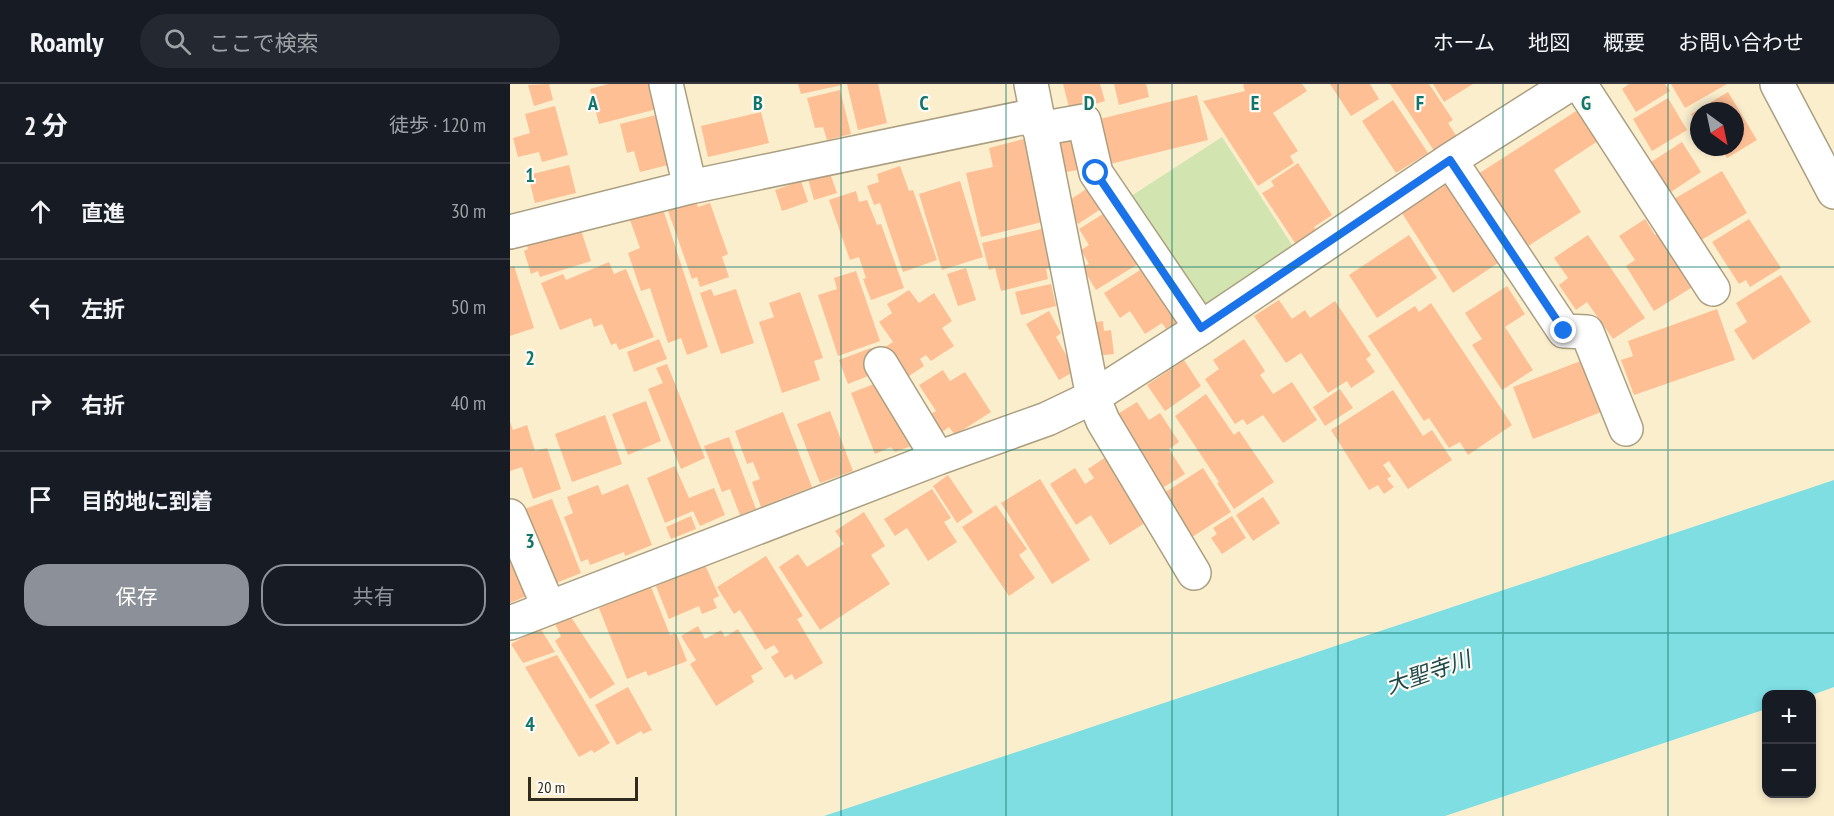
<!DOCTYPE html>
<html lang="ja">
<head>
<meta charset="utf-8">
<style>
  :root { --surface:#171b24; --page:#242831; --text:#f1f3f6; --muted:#9ea1a6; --line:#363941; --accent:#8c9099 }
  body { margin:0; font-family:"PT Sans Narrow","Noto Sans JP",sans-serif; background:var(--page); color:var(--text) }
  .controls { position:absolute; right:18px; bottom:18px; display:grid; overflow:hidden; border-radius:12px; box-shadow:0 3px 9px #0003 }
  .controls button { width:54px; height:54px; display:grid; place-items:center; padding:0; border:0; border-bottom:2px solid var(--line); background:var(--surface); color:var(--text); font:30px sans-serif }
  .compass { position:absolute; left:1180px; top:18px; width:54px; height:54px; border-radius:50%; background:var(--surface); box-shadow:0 3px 9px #0003; rotate:147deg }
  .scale { position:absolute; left:18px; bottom:15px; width:110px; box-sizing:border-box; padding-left:6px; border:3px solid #302b1f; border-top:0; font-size:16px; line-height:21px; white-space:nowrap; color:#302b1f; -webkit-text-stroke:4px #fefbf5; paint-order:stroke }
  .stop { position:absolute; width:18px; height:18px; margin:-14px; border:4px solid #1a73e8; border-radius:50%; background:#fff }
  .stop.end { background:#1a73e8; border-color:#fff; box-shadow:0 2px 6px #0008 }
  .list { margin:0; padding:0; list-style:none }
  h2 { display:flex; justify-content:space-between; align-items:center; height:78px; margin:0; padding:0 24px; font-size:26px }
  h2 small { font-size:20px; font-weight:400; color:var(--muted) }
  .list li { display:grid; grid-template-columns:39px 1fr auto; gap:18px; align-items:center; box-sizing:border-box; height:96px; padding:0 24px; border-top:2px solid var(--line) }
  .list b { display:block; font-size:22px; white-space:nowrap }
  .list em { font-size:20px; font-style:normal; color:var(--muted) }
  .actions { display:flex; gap:12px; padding:18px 24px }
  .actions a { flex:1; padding:14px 0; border:2px solid var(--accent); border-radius:24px; text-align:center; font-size:21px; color:var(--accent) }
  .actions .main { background:var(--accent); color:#fff }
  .icon { flex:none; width:33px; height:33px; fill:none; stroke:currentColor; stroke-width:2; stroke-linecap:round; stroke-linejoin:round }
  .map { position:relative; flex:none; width:1324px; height:732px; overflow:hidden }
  header { display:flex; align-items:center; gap:36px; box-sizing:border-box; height:84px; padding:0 30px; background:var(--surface); border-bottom:2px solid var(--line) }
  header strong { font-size:28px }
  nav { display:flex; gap:33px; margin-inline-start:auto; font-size:21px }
  .search { width:420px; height:54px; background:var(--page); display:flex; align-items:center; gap:15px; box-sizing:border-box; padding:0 21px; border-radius:33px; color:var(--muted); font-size:22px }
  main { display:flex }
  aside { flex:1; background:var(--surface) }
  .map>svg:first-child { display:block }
  .green { fill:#d2e4af }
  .water { fill:#7edee2 }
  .building { fill:#febf95 }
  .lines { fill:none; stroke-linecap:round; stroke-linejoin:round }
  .minor-casing { stroke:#ab9f80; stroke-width:36 }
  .minor { stroke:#fff; stroke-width:33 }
  .route { stroke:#1a73e8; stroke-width:8 }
  .grid { fill:none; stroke:#0f766e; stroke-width:1.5; stroke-opacity:0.55 }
  .labels { text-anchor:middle; stroke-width:4.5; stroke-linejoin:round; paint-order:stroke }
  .water-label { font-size:22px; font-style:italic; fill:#1d4a4c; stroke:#fefbf5 }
  .grid-label { font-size:20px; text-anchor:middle; font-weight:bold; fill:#0f766e; stroke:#fefbf5; stroke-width:4.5; stroke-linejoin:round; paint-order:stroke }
</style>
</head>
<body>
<header>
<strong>Roamly</strong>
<div class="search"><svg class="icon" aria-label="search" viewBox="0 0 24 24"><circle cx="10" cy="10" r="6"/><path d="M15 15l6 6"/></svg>ここで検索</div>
<nav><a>ホーム</a><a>地図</a><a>概要</a><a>お問い合わせ</a></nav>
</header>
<main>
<aside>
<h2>2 分<small>徒歩 · 120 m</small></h2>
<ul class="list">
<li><svg class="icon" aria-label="ahead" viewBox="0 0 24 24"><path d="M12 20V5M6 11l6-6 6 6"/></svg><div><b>直進</b></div><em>30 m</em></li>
<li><svg class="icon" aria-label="left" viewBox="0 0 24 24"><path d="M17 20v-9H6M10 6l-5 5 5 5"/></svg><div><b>左折</b></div><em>50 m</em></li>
<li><svg class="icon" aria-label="right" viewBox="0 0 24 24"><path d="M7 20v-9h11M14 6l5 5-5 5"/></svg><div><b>右折</b></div><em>40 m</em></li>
<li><svg class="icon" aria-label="arrive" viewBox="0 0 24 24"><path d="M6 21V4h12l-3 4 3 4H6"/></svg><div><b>目的地に到着</b></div></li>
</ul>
<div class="actions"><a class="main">保存</a><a>共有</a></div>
</aside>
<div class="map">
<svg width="1324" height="732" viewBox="0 0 1324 732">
  <rect width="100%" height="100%" fill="#faeecd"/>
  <!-- green -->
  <path class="green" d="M712,53L784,164L690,227L615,116Z"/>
  <!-- water -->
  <path class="water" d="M1324,396V603L1302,611L1256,610V625L935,732H314Z"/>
  <!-- building -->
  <path class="building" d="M39,0L43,16L24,22L18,1Z
    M98,0H140L147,25L89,40L80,5Z
    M288,0H332V1L291,10Z
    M337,0H368L377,39L348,46Z
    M553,0H590L595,17L560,27Z
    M604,0H636L639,13L609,21Z
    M735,0H792L797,7L763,29L788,67L780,72L784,79L748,102L693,17L735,7L733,1Z
    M820,0H860L869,15L841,32Z
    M880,0H919L943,36L938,39L947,53L925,68Z
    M923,0H963L934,18Z
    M1119,0H1155L1160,7L1126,28L1112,5Z
    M1161,0H1217L1175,24Z
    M330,6L341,50L317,56L313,43L305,44L297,14Z
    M1218,8L1247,56L1217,74L1210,63H1225V27H1189V44L1181,30Z
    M687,11L698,56L596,81L586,36Z
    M1158,14L1177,46L1142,67L1123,35Z
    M883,16L918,69L886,89L852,37Z
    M45,22L58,71L32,78L29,68L8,73L3,54L20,49L15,30Z
    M1074,22L1094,53L1044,86L1071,128L1015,164L968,90Z
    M251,28L259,59L198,73L191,42Z
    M146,31L158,81L130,88L124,67L117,69L110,40Z
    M565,50L573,85L551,89L543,54Z
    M521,53L540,136L471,153L456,89L483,83L479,64Z
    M1172,58L1191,88L1158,110L1138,80Z
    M788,79L822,131L804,143L808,148L787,162L752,109L764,102L761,97Z
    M59,81L66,109L25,119L18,91Z
    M390,82L399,107L403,106L427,176L393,188L370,119L364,121L357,102L369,98L367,90Z
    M1212,87L1237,129L1188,158L1164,115Z
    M320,89L327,109L304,116L298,95Z
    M943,96L994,175L943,209L892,129Z
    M291,97L298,118L272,127L265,106Z
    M450,97L473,173L432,186L409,110Z
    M587,98L600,119L568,140L555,119Z
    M346,107L349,118L357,116L367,141L371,140L394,204L361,216L353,195L356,194L349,173L340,176L319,116Z
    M185,115L188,123L200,119L218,170L212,173L219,193L190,203L187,193L182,195L157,124Z
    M604,123L636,175L586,206L572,183L579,180L571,166L579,161L569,145Z
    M153,125L198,263L177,271L171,254L158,259L140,204L131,207L118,169L130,164L120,136Z
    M1135,135L1145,151L1155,145L1189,199L1144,227L1116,182L1125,176L1109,152Z
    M1239,135L1271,184L1240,203L1236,196L1229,200L1202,158Z
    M69,140L81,177L30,193L28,187L21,190L14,167L18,165L16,157Z
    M540,143L548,182L536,185L538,195L491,207L485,184L479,186L472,159Z
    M899,151L927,194L867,234L839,191Z
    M1078,151L1135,234L1103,255L1077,218L1066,226L1049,201L1058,194L1044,174Z
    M99,178L104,190L116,185L144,253L109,266L106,259L101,261L92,240L84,243L81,234L50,246L31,199L53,190L56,196Z
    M638,181L673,235L656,245L652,239L635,250L620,227L610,234L594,209Z
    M4,182L24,244L0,252V184Z
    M456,184L466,216L448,222L437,190Z
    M346,187L370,257L328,272L308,211L327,205L324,194Z
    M1271,191L1301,238L1243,276L1224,246L1237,238L1226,219Z
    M541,200L546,222L511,231L505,208Z
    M997,202L1015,230L995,243L1023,286L992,306L962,261L972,255L955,229Z
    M201,205L204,212L226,205L244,259L211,270L190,209Z
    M399,206L409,219L424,209L442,237L432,244L444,262L421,277L416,271L410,275L414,282L396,294L375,263L383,258L369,238L382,229L377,220Z
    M290,208L313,274L304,277L310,296L272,309L249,238L264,233L259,219Z
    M769,216L782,235L795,226L800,234L825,217L861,271L856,275L865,288L841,304L837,297L818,309L791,269L776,279L744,232Z
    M921,219L1002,341L958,371L950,358L939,364L919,334L914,337L858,252L905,222L909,228Z
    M1207,225L1225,276L1124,311L1111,276L1123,272L1118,257Z
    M539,227L551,249L546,253L565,287L549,296L516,240Z
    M593,237L594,247L601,246L604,270L585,272L581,239Z
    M149,255L157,275L124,288L117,268Z
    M734,255L755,287L750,291L763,310L782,298L807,336L773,359L753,331L737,341L733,335L725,340L695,295L709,285L703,276Z
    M361,264L366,279L363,290L338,300L329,276Z
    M1076,275L1096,326L1023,355L1003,303Z
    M674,276L691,302L655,327L637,301Z
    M157,280L195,374L171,385L138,305L153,299L146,284Z
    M433,286L440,297L455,288L481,328L445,351L439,343L428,351L416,333L426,327L409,301Z
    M369,298L407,360L385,368L381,363L365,370L341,309Z
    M830,305L843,324L815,342L803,323Z
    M883,306L913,352L922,346L942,376L898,405L879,377L873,381L881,392L877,395L884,403L874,410L868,401L859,406L821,346Z
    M696,310L724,351L729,347L764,398L724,425L707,399L709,398L665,332Z
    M136,317L151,357L118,371L102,330Z
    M627,318L639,336L650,329L669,358L659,365L675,390L649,406L603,333Z
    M320,327L343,387L310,399L287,340Z
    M273,328L302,403L251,423L242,398L250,395L243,378L237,380L225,347Z
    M95,331L112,380L62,398L45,350Z
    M0,338L3,346L17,341L25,367L37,364L51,405L23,415L12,383L0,387Z
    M219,353L246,425L230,431L220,405L212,408L194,362Z
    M602,369L638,437L600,461L581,431L566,441L540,400L565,384L575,400L584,394L578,385Z
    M165,382L179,414L204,404L215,431L190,442L183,427L155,439L137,394Z
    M693,384L721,428L682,453L654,409Z
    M438,391L463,428L447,439L423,402Z
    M530,395L580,476L542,500L491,419Z
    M118,400L142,461L115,472L114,468L80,481L78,475L71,478L54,433L63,429L57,413L88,401L92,411Z
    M422,405L441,434L434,438L447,458L418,477L397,444L385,452L374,435Z
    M753,413L770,439L743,457L726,431Z
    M42,415L71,489L41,501L12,426Z
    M486,421L517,465L509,471L525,494L499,512L452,443Z
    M354,428L375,462L361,471L380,500L310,546L269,483L288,470L297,483L334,460L325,447Z
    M181,432L186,445L161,455L156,443Z
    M722,432L736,454L712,470L701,454L707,450L703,444Z
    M0,463L19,511L0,519Z
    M256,472L293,532L287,535L313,579L285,596L282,590L275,594L261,573L269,568L264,561L255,566L230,526L224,530L207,503Z
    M195,481L209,512L203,515L207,524L192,530L189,522L159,535L146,502Z
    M141,503L160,551L166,549L177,577L138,592L136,587L117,595L89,524Z
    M59,530L105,600L80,615L45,557L51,552L45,540Z
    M188,542L195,555L211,546L215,553L228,545L253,585L241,592L244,598L206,622L180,580L186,576L171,552Z
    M30,544L45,568L13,579L1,560Z
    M47,571L100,659L84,669L82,666L69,673L15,583Z
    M118,603L142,646L133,650L131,647L107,661L85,621Z"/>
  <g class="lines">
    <!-- minor casing -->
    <g class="minor-casing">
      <path id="minor" d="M156,0L180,103
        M521,0L583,313L593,337L684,489
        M1070,0L1203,205
        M1267,0L1324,108
        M529,45L574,37L586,89L691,244
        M940,76L1054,247L1077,248L1116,345
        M0,148L180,103L526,31
        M371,280L428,374
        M0,432L39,524
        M0,539L428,374L537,335L583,313L691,244L940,76L1060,0"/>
    </g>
    <!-- minor -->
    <use href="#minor" class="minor"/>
  </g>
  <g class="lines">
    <!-- route -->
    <path class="route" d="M586,89L691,244L940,76L1054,247"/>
  </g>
  <!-- grid -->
  <path class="grid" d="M166,0V732M331,0V732M496,0V732M662,0V732M828,0V732M993,0V732M1158,0V732M0,183H1324M0,366H1324M0,549H1324"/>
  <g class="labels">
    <!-- water labels -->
    <g class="water-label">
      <text transform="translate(918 588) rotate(-19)" y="8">大聖寺川</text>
    </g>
  </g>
  <g class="grid-label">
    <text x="83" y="26">A</text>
    <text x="248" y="26">B</text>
    <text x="414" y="26">C</text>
    <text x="579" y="26">D</text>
    <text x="745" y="26">E</text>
    <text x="910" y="26">F</text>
    <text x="1076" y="26">G</text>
    <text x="20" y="98">1</text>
    <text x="20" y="281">2</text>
    <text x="20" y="464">3</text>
    <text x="20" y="647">4</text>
  </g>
</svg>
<div class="controls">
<button>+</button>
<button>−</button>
</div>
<svg class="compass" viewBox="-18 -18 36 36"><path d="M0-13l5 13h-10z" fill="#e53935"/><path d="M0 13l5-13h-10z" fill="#9ea1a6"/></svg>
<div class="scale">20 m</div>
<div class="stop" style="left:586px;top:89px"></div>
<div class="stop end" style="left:1054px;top:247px"></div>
</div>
</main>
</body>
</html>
